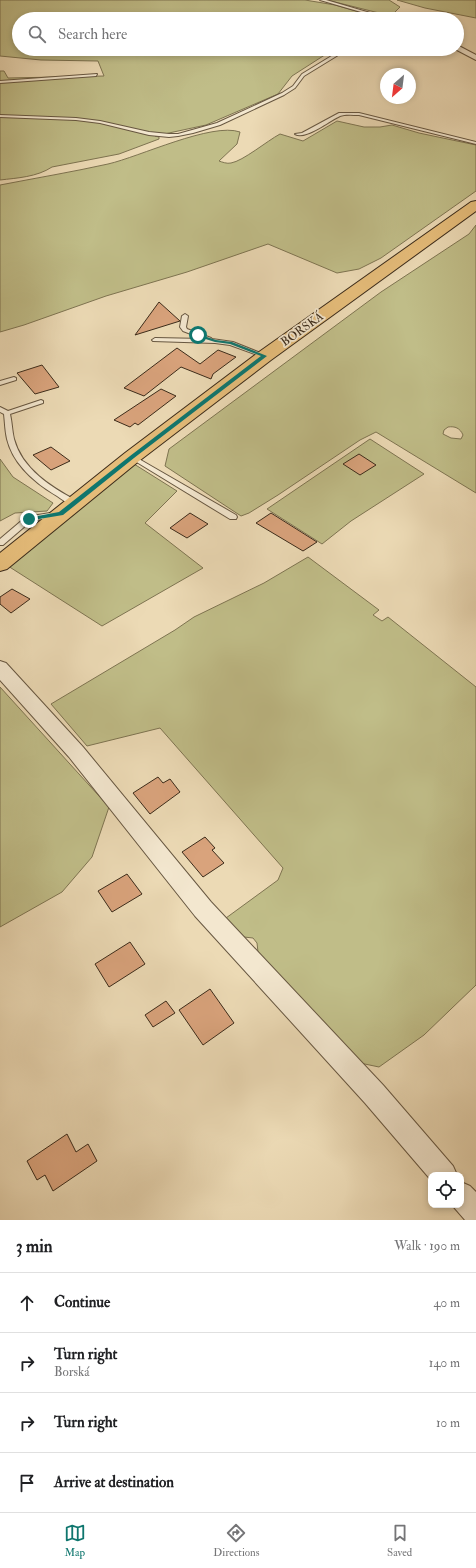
<!DOCTYPE html>
<html lang="en">
<head>
<meta charset="utf-8">
<style>
  :root { --surface:#fff; --page:#f6f6f6; --text:#202124; --muted:#757577; --line:#e0e0e0; --accent:#0f766e }
  body { margin:0; font-family:"IM FELL Double Pica",serif; background:var(--page); color:var(--text) }
  .controls { position:absolute; right:12px; bottom:12px; display:grid; overflow:hidden; border-radius:8px; box-shadow:0 2px 6px #0003 }
  .controls button { width:36px; height:36px; display:grid; place-items:center; padding:0; border:0; border-bottom:1px solid var(--line); background:var(--surface); color:var(--text); font:20px sans-serif }
  .compass { position:absolute; left:380px; top:68px; width:36px; height:36px; border-radius:50%; background:var(--surface); box-shadow:0 2px 6px #0003; rotate:208deg }
  .stop { position:absolute; width:12px; height:12px; margin:-9px; border:3px solid #0f766e; border-radius:50%; background:#fff }
  .stop.end { background:#0f766e; border-color:#fff; box-shadow:0 1px 4px #0008 }
  .list { margin:0; padding:0; list-style:none }
  h2 { display:flex; justify-content:space-between; align-items:center; height:52px; margin:0; padding:0 16px; font-size:17px }
  h2 small { font-size:13px; font-weight:400; color:var(--muted) }
  .list li { display:grid; grid-template-columns:26px 1fr auto; gap:12px; align-items:center; box-sizing:border-box; height:60px; padding:0 16px; border-top:1px solid var(--line) }
  .list b { display:block; font-size:15px; white-space:nowrap }
  .list p { margin:0; font-size:13px; white-space:nowrap; color:var(--muted) }
  .list em { font-size:13px; font-style:normal; color:var(--muted) }
  .icon { flex:none; width:22px; height:22px; fill:none; stroke:currentColor; stroke-width:2; stroke-linecap:round; stroke-linejoin:round }
  .map { position:relative; flex:none; width:476px; height:1220px; overflow:hidden }
  .search { position:absolute; background:var(--surface); box-shadow:0 2px 6px #0003; left:12px; right:12px; top:12px; height:44px; display:flex; align-items:center; gap:10px; box-sizing:border-box; padding:0 14px; border-radius:22px; color:var(--muted); font-size:15px }
  .sheet { height:292px; background:var(--surface) }
  nav { display:flex; justify-content:space-around; align-items:center; box-sizing:border-box; height:56px; border-top:1px solid var(--line); background:var(--surface); font-size:11px; color:var(--muted) }
  nav a { display:grid; justify-items:center; gap:2px }
  nav .on { color:var(--accent) }
  .map>svg:first-child { display:block }
  .green { fill:#c0bd88; stroke:#7e7451; fill-rule:evenodd }
  .building { fill:#d9a37c; stroke:#3b2b1a }
  .lines { fill:none; stroke-linecap:round; stroke-linejoin:round }
  .service-casing { stroke:#675741; stroke-width:2 }
  .minor-casing { stroke:#675741; stroke-width:2 }
  .primary-casing { stroke:#3b2b1a; stroke-width:2 }
  .service { fill:#f3e7cf; fill-rule:evenodd }
  .minor { fill:#f3e7cf; fill-rule:evenodd }
  .primary { fill:#e6bd7a; fill-rule:evenodd }
  .route { fill:#0f766e }
  .labels { text-anchor:middle; stroke-width:3.5; stroke-linejoin:round; paint-order:stroke }
  .far-street-label { font-size:12px; fill:#3b2b1a; stroke:#f3e7cf }
</style>
</head>
<body>
<div class="map">
<svg width="476" height="1220" viewBox="0 0 476 1220">
  <rect width="100%" height="100%" fill="#ecdab5"/>
  <filter id="stains"><feTurbulence type="fractalNoise" baseFrequency=".005" numOctaves="4"/><feColorMatrix values="0 0 0 0 .2 0 0 0 0 .09 0 0 0 0 .02 0 0 0 .5 -.17"/></filter>
  <radialGradient id="worn" r=".72"><stop offset=".6" stop-color="#630" stop-opacity="0"/><stop offset="1" stop-color="#630" stop-opacity=".3"/></radialGradient>
  <!-- green -->
  <path class="green" d="M0,0H305L335,5L374,16L369,19H19V49H334L292,76L278,94L206,125L155,136L159,137V139L119,154L52,167C37,177 17,178 0,180V71H4L8,78L104,76L98,61L41,60L0,56Z
    M327,0H389L400,7L391,16Z
    M397,0H476V18L425,8Z
    M337,121L364,127H380L392,125L419,133L476,145V191L381,258L359,269L337,273L268,244L187,272L106,296L24,325L0,332V185C36,178 72,172 108,164C139,157 212,122 240,132L237,144L219,161C222,162 227,164 231,163C243,161 267,141 280,134L303,141Z
    M476,225V493L376,432L360,440L278,495L249,513L241,516L165,466L169,449L381,292L469,234ZM448,427C455,426 460,428 463,435L461,439L451,438L443,434L444,430Z
    M370,439L424,474L351,521L322,544L267,509Z
    M0,459L13,477L53,503L47,511L15,513L0,521Z
    M134,464L177,491L145,523L203,568L102,626L8,566Z
    M308,557L379,610L373,615L382,621L388,617L476,687V985L424,1035L379,1067L360,1063L258,952L257,943L253,938L244,937L226,918L278,880L283,868L160,728L87,746L51,704L175,630L194,617L264,583Z
    M0,687L109,807L92,857L62,892L0,927Z"/>
  <!-- building -->
  <path class="building" d="M159,302L180,321L135,335Z
    M177,348L200,364L218,350L236,357L213,374L211,379L181,367L144,396L124,388Z
    M42,365L59,387L35,394L17,373Z
    M161,389L176,396L138,425L135,423L130,427L114,420Z
    M51,447L70,461L51,470L33,455Z
    M359,454L376,465L360,475L343,464Z
    M190,513L208,524L187,538L170,528Z
    M271,513L317,542L303,551L256,523Z
    M12,589L30,599L11,613L0,604V597Z
    M158,777L163,783L170,779L180,792L150,814L133,793Z
    M205,837L215,848L212,850L224,863L203,877L182,852Z
    M127,874L142,894L112,912L98,891Z
    M130,942L145,964L109,987L95,964Z
    M210,989L234,1023L203,1045L179,1010Z
    M166,1001L175,1013L153,1027L145,1015Z
    M67,1134L76,1152L88,1144L97,1161L53,1191L45,1175L37,1180L27,1161Z"/>
  <g class="lines">
    <!-- service casing -->
    <g class="service-casing">
      <path id="service" d="M320,0H326L391,19H385Z
        M343,49H348L304,76L295,88L284,95L220,125L193,133L178,136L169,137L149,135L100,123L76,120L0,117V115L76,118L100,121L149,132L169,134H178L217,123L282,93L293,86L302,74Z
        M97,74L96,76L0,83V81Z
        M339,113H359L476,142V144L359,115C353,115 345,114 340,116C329,121 306,140 295,134L302,133Z
        M185,314L188,316L186,327L187,329L211,338L212,339L233,342L268,356L267,357H263L230,345L215,343L153,341L152,340L155,338L204,339L183,331L180,327L182,316Z
        M14,377L16,378V380L0,385V381Z
        M41,400L43,401V403L10,414C12,422 12,431 14,439C22,469 51,487 77,501L78,503L77,505C70,506 63,500 57,496C35,483 13,464 7,439C5,431 5,422 4,414L0,412V407L8,411Z
        M132,455L236,515L237,517L236,519H230L130,458L129,457L130,456Z
        M56,512L60,514L59,516L31,521L3,545H0V539L26,517Z"/>
    </g>
    <!-- minor casing -->
    <g class="minor-casing">
      <path id="minor" d="M457,45L476,55V60L455,49H457Z
        M0,661L6,663L83,747L211,902L383,1085L453,1166L457,1175H431V1180L365,1103L195,916L69,757L0,680Z
        M461,1182L470,1186L476,1192V1220H465L452,1205H461Z"/>
    </g>
    <!-- primary casing -->
    <g class="primary-casing">
      <path id="primary" d="M476,201V211L271,360L139,461L7,569L0,571V553L125,453L259,352L471,202Z"/>
    </g>
    <!-- service -->
    <use href="#service" class="service"/>
    <!-- minor -->
    <use href="#minor" class="minor"/>
    <!-- primary -->
    <use href="#primary" class="primary"/>
  </g>
  <!-- route -->
  <path class="route" d="M198,334L216,340L232,342L267,356L134,458L63,515L27,521V518L59,512L130,456L261,356L230,344L215,342L196,336Z"/>
  <g class="labels">
    <!-- far-street labels -->
    <g class="far-street-label">
      <text transform="translate(302 329) rotate(-36)" y="4">BORSKÁ</text>
    </g>
  </g>
  <rect width="100%" height="100%" filter="url(#stains)"/>
  <rect width="100%" height="100%" fill="url(#worn)"/>
</svg>
<div class="controls">
<button><svg class="icon" aria-label="locate" viewBox="0 0 24 24"><circle cx="12" cy="12" r="6"/><path d="M12 2v4M12 18v4M2 12h4M18 12h4"/></svg></button>
</div>
<svg class="compass" viewBox="-18 -18 36 36"><path d="M0-13l5 13h-10z" fill="#e53935"/><path d="M0 13l5-13h-10z" fill="#757577"/></svg>
<div class="stop" style="left:198px;top:335px"></div>
<div class="stop end" style="left:29px;top:519px"></div>
<div class="search"><svg class="icon" aria-label="search" viewBox="0 0 24 24"><circle cx="10" cy="10" r="6"/><path d="M15 15l6 6"/></svg>Search here</div>
</div>
<section class="sheet">
<h2>3 min<small>Walk · 190 m</small></h2>
<ul class="list">
<li><svg class="icon" aria-label="ahead" viewBox="0 0 24 24"><path d="M12 20V5M6 11l6-6 6 6"/></svg><div><b>Continue</b></div><em>40 m</em></li>
<li><svg class="icon" aria-label="right" viewBox="0 0 24 24"><path d="M7 20v-9h11M14 6l5 5-5 5"/></svg><div><b>Turn right</b><p>Borská</p></div><em>140 m</em></li>
<li><svg class="icon" aria-label="right" viewBox="0 0 24 24"><path d="M7 20v-9h11M14 6l5 5-5 5"/></svg><div><b>Turn right</b></div><em>10 m</em></li>
<li><svg class="icon" aria-label="arrive" viewBox="0 0 24 24"><path d="M6 21V4h12l-3 4 3 4H6"/></svg><div><b>Arrive at destination</b></div></li>
</ul>
</section>
<nav>
<a class="on"><svg class="icon" aria-label="map" viewBox="0 0 24 24"><path d="M3 6l6-2 6 2 6-2v14l-6 2-6-2-6 2zM9 4v14M15 6v14"/></svg>Map</a>
<a><svg class="icon" aria-label="directions" viewBox="0 0 24 24"><path d="M12 3l9 9-9 9-9-9zM9 14v-3h6M13 9l2 2-2 2"/></svg>Directions</a>
<a><svg class="icon" aria-label="saved" viewBox="0 0 24 24"><path d="M7 4h10v16l-5-4-5 4z"/></svg>Saved</a>
</nav>
</body>
</html>
